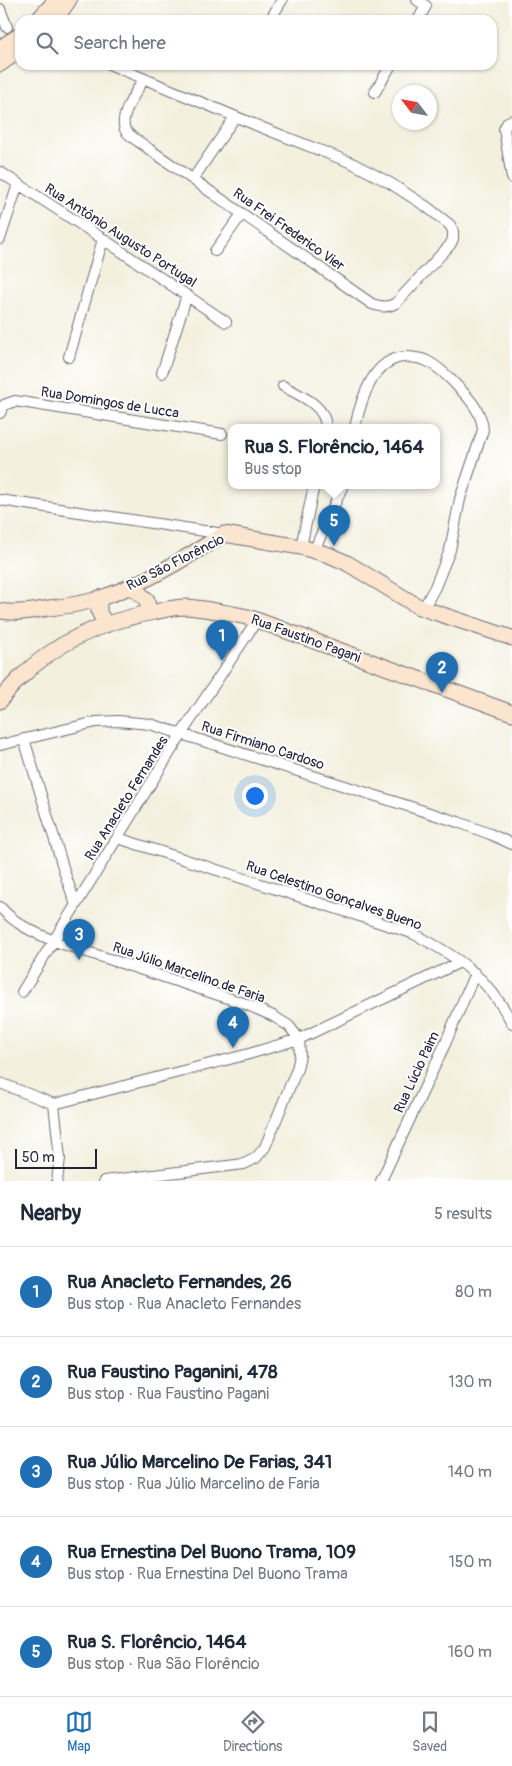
<!DOCTYPE html>
<html lang="en">
<head>
<meta charset="utf-8">
<style>
  :root { --surface:#fff; --page:#f6f6f7; --text:#1f2937; --muted:#747a83; --line:#e0e1e3; --accent:#1f6fb2 }
  body { margin:0; font-family:Pangolin,sans-serif; background:var(--page); color:var(--text) }
  .compass { position:absolute; left:392px; top:85px; width:45px; height:45px; border-radius:50%; background:var(--surface); box-shadow:0 1px 4px #0004; rotate:302deg }
  .scale { position:absolute; left:15px; bottom:12px; width:82px; box-sizing:border-box; padding-left:5px; border:2px solid #22223b; border-top:0; font-size:14px; line-height:18px; white-space:nowrap; color:#22223b; -webkit-text-stroke:4px #fff; paint-order:stroke }
  .you { position:absolute; left:254px; top:795px; width:18px; height:18px; margin:-12px; border:4px solid #fff; border-radius:50%; background:#1a73e8; box-shadow:0 0 0 8px #1a73e833 }
  .badge { display:grid; place-items:center; width:32px; height:32px; border-radius:50%; background:var(--accent); color:#fff; font-size:16px; font-weight:700 }
  .pin { position:absolute; translate:-50% -41px; filter:drop-shadow(0 1px 2px #0008) }
  .pin::after { content:''; position:absolute; top:26px; width:18px; height:15px; background:inherit; clip-path:polygon(0 0,100% 0,50% 100%) }
  .popup { position:absolute; left:228px; top:424px; width:212px; height:65px; box-sizing:border-box; display:grid; place-content:center; border-radius:10px; background:var(--surface); filter:drop-shadow(0 1px 4px #0005); font-size:16px; white-space:nowrap; color:var(--muted) }
  .popup b { font-size:19px; color:var(--text) }
  .popup::after { content:''; position:absolute; left:50%; top:100%; margin-left:-10px; border:10px solid transparent; border-top-color:var(--surface) }
  .list { margin:0; padding:0; list-style:none }
  h2 { display:flex; justify-content:space-between; align-items:center; height:65px; margin:0; padding:0 20px; font-size:21px }
  h2 small { font-size:16px; font-weight:400; color:var(--muted) }
  .list li { display:grid; grid-template-columns:32px 1fr auto; gap:15px; align-items:center; box-sizing:border-box; height:90px; padding:0 20px; border-top:1px solid var(--line) }
  .list b { display:block; font-size:19px; white-space:nowrap }
  .list p { margin:0; font-size:16px; white-space:nowrap; color:var(--muted) }
  .list em { font-size:16px; font-style:normal; color:var(--muted) }
  .icon { flex:none; width:28px; height:28px; fill:none; stroke:currentColor; stroke-width:2; stroke-linecap:round; stroke-linejoin:round }
  .map { position:relative; flex:none; width:512px; height:1181px; overflow:hidden }
  .search { position:absolute; background:var(--surface); box-shadow:0 1px 4px #0004; left:15px; right:15px; top:15px; height:55px; display:flex; align-items:center; gap:12px; box-sizing:border-box; padding:0 18px; border-radius:15px; color:var(--muted); font-size:19px }
  .sheet { height:515px; background:var(--surface) }
  nav { display:flex; justify-content:space-around; align-items:center; box-sizing:border-box; height:70px; border-top:1px solid var(--line); background:var(--surface); font-size:14px; color:var(--muted) }
  nav a { display:grid; justify-items:center; gap:2px }
  nav .on { color:var(--accent) }
  .map>svg:first-child { display:block }
  .lines { fill:none; stroke-linecap:round; stroke-linejoin:round }
  .street-casing { stroke:#6b6a74; stroke-width:12 }
  .secondary-casing { stroke:#6b6a74; stroke-width:17 }
  .street { stroke:#fff; stroke-width:10 }
  .secondary { stroke:#fbe5cf; stroke-width:15 }
  .labels { text-anchor:middle; stroke-width:4; stroke-linejoin:round; paint-order:stroke }
  .street-label { font-size:14px; fill:#22223b; stroke:#fff }
</style>
</head>
<body>
<div class="map">
<svg width="512" height="1181" viewBox="0 0 512 1181">
  <rect width="100%" height="100%" fill="#fff"/>
  <filter id="ink" filterUnits="userSpaceOnUse"><feTurbulence type="fractalNoise" baseFrequency=".02" numOctaves="2"/><feDisplacementMap in="SourceGraphic" scale="10" xChannelSelector="R" yChannelSelector="G"/><feConvolveMatrix kernelMatrix="1 2 1 2 8 2 1 2 1" color-interpolation-filters="sRGB"/></filter>
  <filter id="wash" filterUnits="userSpaceOnUse"><feTurbulence type="fractalNoise" baseFrequency=".0096" numOctaves="4" result="noise"/><feDisplacementMap in="SourceGraphic" scale="20" xChannelSelector="R" yChannelSelector="G"/><feGaussianBlur stdDeviation="1.12" result="paint"/><feColorMatrix in="noise" values="0 0 0 0 0 0 0 0 0 0 0 0 0 0 0 0 0 1.4 0 .05"/><feComposite in="paint" operator="in"/></filter>
  <g filter="url(#wash)">
    <rect width="100%" height="100%" fill="#f3f0de"/>
  </g>
  <g filter="url(#ink)">
    <g class="lines">
      <!-- street casing -->
      <g class="street-casing">
        <path id="street" d="M417,0L426,6L418,20
          M0,9L7,27
          M270,20L282,0
          M111,65L263,128L352,163L390,183L427,207L450,225L453,231V239L450,245L396,303C387,308 382,307 372,304L149,149C142,143 131,138 126,131C117,119 137,90 144,79
          M375,92L391,65
          M512,120L508,122L504,129L512,178
          M0,172L103,239L226,322
          M193,179L235,117
          M0,239L18,184
          M215,251L242,214
          M69,357L103,239
          M162,373L187,295
          M283,386C300,396 325,404 326,427
          M0,413L4,405L15,401L222,434
          M355,427C361,400 373,356 408,357C415,358 421,358 427,361C439,367 450,378 459,388C471,400 482,413 483,430L460,499L450,550L435,587L423,609
          M0,500L224,534
          M301,547L314,485
          M314,551L343,485
          M24,739L66,877L76,905
          M0,745L96,722L118,721L150,724L458,822L490,834L512,844
          M118,838L412,933C457,956 488,977 512,1023
          M0,907C15,924 33,932 54,941L243,1003L273,1016L289,1026L299,1039L300,1055L297,1069L265,1147L256,1158L244,1164L104,1181
          M22,992L182,733L257,620
          M0,1083L54,1104
          M54,1104L249,1054L299,1039L460,962
          M54,1104L60,1158L57,1181
          M381,1181L445,1044L475,973"/>
      </g>
      <!-- secondary casing -->
      <g class="secondary-casing">
        <path id="secondary" d="M38,20L56,0
          M55,20L69,0
          M0,48L20,35
          M0,64L20,50
          M131,586L147,600L149,613
          M99,598V612L106,625
          M0,611C16,614 33,611 49,608C66,606 82,604 98,599C144,584 184,559 224,534L301,547L329,555L347,563L419,607L512,638
          M0,701C6,692 13,685 20,678C56,642 104,621 154,612C164,610 175,607 184,607C206,608 227,613 248,617L512,713"/>
      </g>
      <!-- street -->
      <use href="#street" class="street"/>
      <!-- secondary -->
      <use href="#secondary" class="secondary"/>
    </g>
  </g>
  <g class="labels">
    <!-- street labels -->
    <g class="street-label">
      <text transform="translate(289 229) rotate(35)" y="5">Rua Frei Frederico Vier</text>
      <text transform="translate(121 235) rotate(33)" y="5">Rua Antônio Augusto Portugal</text>
      <text transform="translate(110 402) rotate(9)" y="5">Rua Domingos de Lucca</text>
      <text transform="translate(175 562) rotate(-27)" y="5">Rua São Florêncio</text>
      <text transform="translate(306 638) rotate(20)" y="5">Rua Faustino Pagani</text>
      <text transform="translate(263 745) rotate(18)" y="5">Rua Firmiano Cardoso</text>
      <text transform="translate(126 798) rotate(-58)" y="5">Rua Anacleto Fernandes</text>
      <text transform="translate(334 895) rotate(19)" y="5">Rua Celestino Gonçalves Bueno</text>
      <text transform="translate(189 972) rotate(19)" y="5">Rua Júlio Marcelino de Faria</text>
      <text transform="translate(416 1072) rotate(-65)" y="5">Rua Lúcio Paim</text>
    </g>
  </g>
</svg>
<svg class="compass" viewBox="-18 -18 36 36"><path d="M0-13l5 13h-10z" fill="#e53935"/><path d="M0 13l5-13h-10z" fill="#747a83"/></svg>
<div class="scale">50 m</div>
<div class="you"></div>
<div class="pin badge" style="left:222px;top:661px">1</div>
<div class="pin badge" style="left:442px;top:693px">2</div>
<div class="pin badge" style="left:79px;top:960px">3</div>
<div class="pin badge" style="left:233px;top:1048px">4</div>
<div class="pin badge" style="left:334px;top:546px">5</div>
<div class="popup"><b>Rua S. Florêncio, 1464</b>Bus stop</div>
<div class="search"><svg class="icon" aria-label="search" viewBox="0 0 24 24"><circle cx="10" cy="10" r="6"/><path d="M15 15l6 6"/></svg>Search here</div>
</div>
<section class="sheet">
<h2>Nearby<small>5 results</small></h2>
<ul class="list">
<li><span class="badge">1</span><div><b>Rua Anacleto Fernandes, 26</b><p>Bus stop · Rua Anacleto Fernandes</p></div><em>80 m</em></li>
<li><span class="badge">2</span><div><b>Rua Faustino Paganini, 478</b><p>Bus stop · Rua Faustino Pagani</p></div><em>130 m</em></li>
<li><span class="badge">3</span><div><b>Rua Júlio Marcelino De Farias, 341</b><p>Bus stop · Rua Júlio Marcelino de Faria</p></div><em>140 m</em></li>
<li><span class="badge">4</span><div><b>Rua Ernestina Del Buono Trama, 109</b><p>Bus stop · Rua Ernestina Del Buono Trama</p></div><em>150 m</em></li>
<li><span class="badge">5</span><div><b>Rua S. Florêncio, 1464</b><p>Bus stop · Rua São Florêncio</p></div><em>160 m</em></li>
</ul>
</section>
<nav>
<a class="on"><svg class="icon" aria-label="map" viewBox="0 0 24 24"><path d="M3 6l6-2 6 2 6-2v14l-6 2-6-2-6 2zM9 4v14M15 6v14"/></svg>Map</a>
<a><svg class="icon" aria-label="directions" viewBox="0 0 24 24"><path d="M12 3l9 9-9 9-9-9zM9 14v-3h6M13 9l2 2-2 2"/></svg>Directions</a>
<a><svg class="icon" aria-label="saved" viewBox="0 0 24 24"><path d="M7 4h10v16l-5-4-5 4z"/></svg>Saved</a>
</nav>
</body>
</html>
